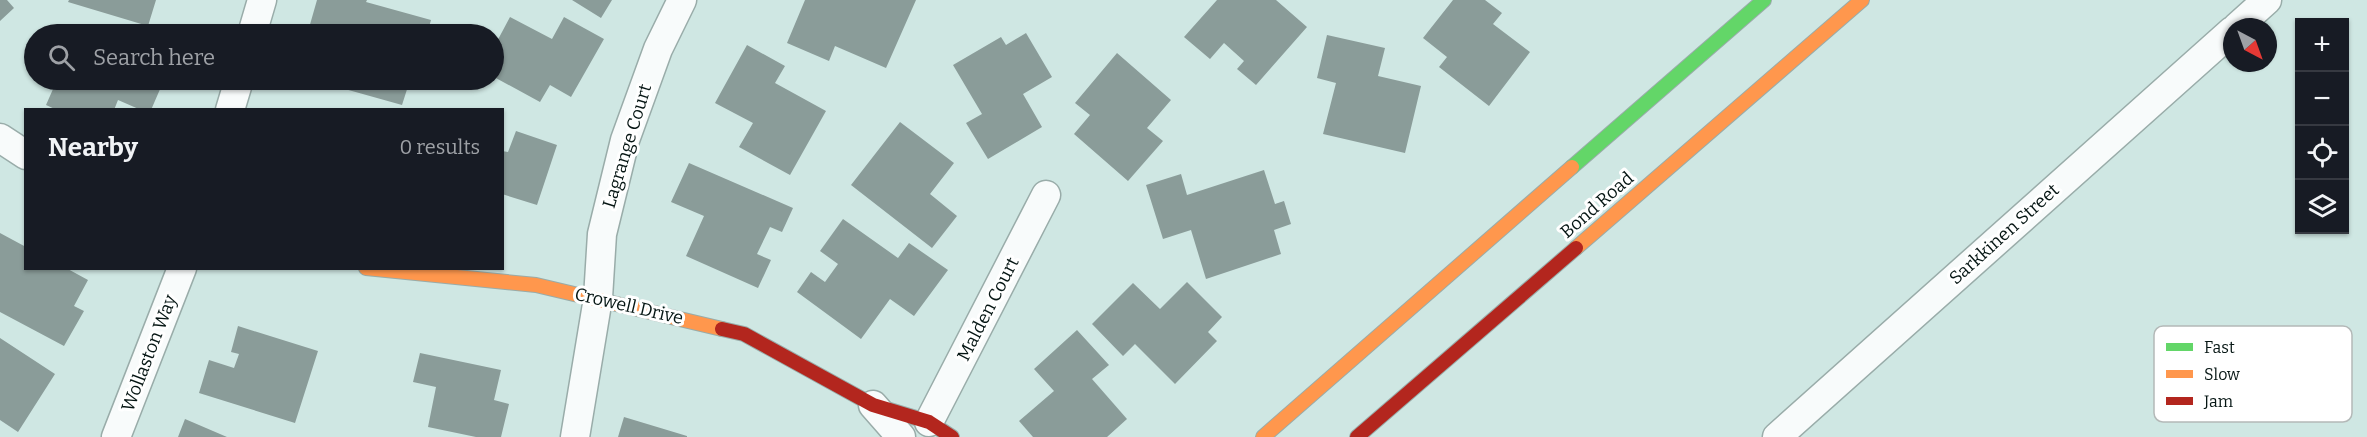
<!DOCTYPE html>
<html lang="en">
<head>
<meta charset="utf-8">
<style>
  :root { --surface:#171b24; --page:#242831; --text:#f1f3f6; --muted:#9ea1a6; --line:#363941 }
  body { margin:0; font-family:Bitter,serif; background:var(--page); color:var(--text) }
  .controls { position:absolute; right:18px; top:18px; display:grid; overflow:hidden; border-radius:0px; box-shadow:0 2px 4px #0004 }
  .controls button { width:54px; height:54px; display:grid; place-items:center; padding:0; border:0; border-bottom:2px solid var(--line); background:var(--surface); color:var(--text); font:30px sans-serif }
  .compass { position:absolute; left:2223px; top:18px; width:54px; height:54px; border-radius:50%; background:var(--surface); box-shadow:0 2px 4px #0004; rotate:139deg }
  .list { margin:0; padding:0; list-style:none }
  h2 { display:flex; justify-content:space-between; align-items:center; height:78px; margin:0; padding:0 24px; font-size:26px }
  h2 small { font-size:20px; font-weight:400; color:var(--muted) }
  .icon { flex:none; width:33px; height:33px; fill:none; stroke:currentColor; stroke-width:2; stroke-linecap:round; stroke-linejoin:round }
  .map { position:relative; flex:none; width:2367px; height:437px; overflow:hidden }
  .search { position:absolute; background:var(--surface); box-shadow:0 2px 4px #0004; left:24px; top:24px; width:480px; height:66px; display:flex; align-items:center; gap:15px; box-sizing:border-box; padding:0 21px; border-radius:33px; color:var(--muted); font-size:22px }
  .panel { position:absolute; background:var(--surface); box-shadow:0 2px 4px #0004; left:24px; top:108px; width:480px; height:162px; border-radius:0px }
  .map>svg:first-child { display:block }
  .building { fill:#8a9c99 }
  .lines { fill:none; stroke-linecap:round; stroke-linejoin:round }
  .street-casing { stroke:#99aca9; stroke-width:31 }
  .fast-casing { stroke:#99aca9; stroke-width:16 }
  .slow-casing { stroke:#99aca9; stroke-width:16 }
  .jam-casing { stroke:#99aca9; stroke-width:16 }
  .street { stroke:#f8fbfb; stroke-width:28 }
  .fast { stroke:#63d668; stroke-width:14 }
  .slow { stroke:#ff974d; stroke-width:14 }
  .jam { stroke:#b3261e; stroke-width:14 }
  .labels { text-anchor:middle; stroke-width:6; stroke-linejoin:round; paint-order:stroke }
  .street-label { font-size:18px; fill:#051513; stroke:#fff }
  .key { fill:#fff; stroke:#b4b9b8; stroke-width:1.5 }
  .key-label { font-size:16px; fill:#051513 }
</style>
</head>
<body>
<div class="map">
<svg width="2367" height="437" viewBox="0 0 2367 437">
  <rect width="100%" height="100%" fill="#cfe7e3"/>
  <!-- building -->
  <path class="building" d="M0,0H7L14,8L0,21Z
    M69,0H156L148,26L68,2Z
    M317,0H367L366,2L431,20L427,34H331L309,28Z
    M572,0H612L601,18Z
    M805,0H916L886,68L835,46L829,61L787,43Z
    M1217,0H1276L1307,27L1256,85L1237,69L1244,61L1224,43L1210,59L1184,37Z
    M1453,0H1485L1502,13L1493,24L1530,52L1489,106L1439,67L1447,57L1423,38Z
    M510,17L552,39L564,17L604,39L571,97L550,85L540,102L494,77V47Z
    M1026,33L1052,77L1023,94L1042,127L988,159L966,123L982,114L953,65L1001,37L1006,45Z
    M1327,35L1385,48L1378,76L1421,86L1405,153L1323,134L1336,83L1317,78Z
    M747,45L785,66L775,83L826,111L790,175L739,147L753,123L715,103Z
    M1117,53L1171,100L1147,128L1163,141L1128,181L1074,134L1090,115L1075,103Z
    M57,80H164L151,110H141L118,100L114,110H57L46,105Z
    M329,80H410L402,105L327,84Z
    M900,122L954,163L930,194L957,216L932,248L851,185Z
    M516,131L557,145L537,205L502,194V151L508,152Z
    M689,163L793,208L782,232L770,227L757,254L771,260L758,288L686,256L704,216L671,202Z
    M1264,170L1275,204L1284,201L1291,224L1274,230L1281,254L1206,279L1191,230L1163,239L1146,185L1181,174L1187,195Z
    M843,219L898,258L909,243L948,270L914,316L890,299L861,339L797,292L811,272L825,282L838,264L820,251Z
    M0,233L26,247V268H66L88,280L74,306L84,311L64,346L0,312Z
    M1187,282L1222,317L1208,332L1217,341L1175,384L1135,344L1123,356L1092,324L1133,283L1160,309Z
    M238,326L318,351L295,423L199,393L209,360L234,368L239,354L231,352Z
    M1077,330L1109,365L1092,379L1127,419L1107,437H1033L1019,421L1054,391L1034,369Z
    M0,338L55,374L18,432L0,420Z
    M420,353L501,370L494,400L509,404L501,437H476L428,427L436,387L413,382Z
    M624,417L687,436V437H618Z
    M185,419L227,437H178Z"/>
  <g class="lines">
    <!-- street casing -->
    <g class="street-casing">
      <path id="street" d="M2237,27L2267,0
        M252,34L262,0
        M230,110L239,80
        M0,138L26,155
        M873,405L901,437
        M929,422L1046,195
        M116,437L182,268
        M575,437L598,298L602,234L625,140L658,49L682,0
        M1777,437L2232,31"/>
    </g>
    <!-- fast casing -->
    <g class="fast-casing">
      <path id="fast" d="M1572,167L1764,0"/>
    </g>
    <!-- slow casing -->
    <g class="slow-casing">
      <path id="slow" d="M1576,248L1862,0
        M366,268L536,285L722,329
        M1263,437L1572,167"/>
    </g>
    <!-- jam casing -->
    <g class="jam-casing">
      <path id="jam" d="M722,329L744,334L873,405L929,422L952,437
        M1357,437L1576,248"/>
    </g>
    <!-- street -->
    <use href="#street" class="street"/>
    <!-- fast -->
    <use href="#fast" class="fast"/>
    <!-- slow -->
    <use href="#slow" class="slow"/>
    <!-- jam -->
    <use href="#jam" class="jam"/>
  </g>
  <g class="labels">
    <!-- street labels -->
    <g class="street-label">
      <text transform="translate(627 146) rotate(-73)" y="6">Lagrange Court</text>
      <text transform="translate(1597 205) rotate(-41)" y="6">Bond Road</text>
      <text transform="translate(2004 234) rotate(-42)" y="6">Sarkkinen Street</text>
      <text transform="translate(629 306) rotate(13)" y="6">Crowell Drive</text>
      <text transform="translate(988 309) rotate(-63)" y="6">Malden Court</text>
      <text transform="translate(149 353) rotate(-69)" y="6">Wollaston Way</text>
    </g>
  </g>
  <!-- legend -->
  <rect x="2154" y="326" width="198" height="96" rx="9" class="key"/>
  <rect x="2166" y="343" width="27" height="8" fill="#63d668"/>
  <rect x="2166" y="370" width="27" height="8" fill="#ff974d"/>
  <rect x="2166" y="397" width="27" height="8" fill="#b3261e"/>
  <g class="key-label">
    <text x="2204" y="353">Fast</text>
    <text x="2204" y="380">Slow</text>
    <text x="2204" y="407">Jam</text>
  </g>
</svg>
<div class="controls">
<button>+</button>
<button>−</button>
<button><svg class="icon" aria-label="locate" viewBox="0 0 24 24"><circle cx="12" cy="12" r="6"/><path d="M12 2v4M12 18v4M2 12h4M18 12h4"/></svg></button>
<button><svg class="icon" aria-label="layers" viewBox="0 0 24 24"><path d="M12 4l9 5-9 5-9-5zM3 14l9 5 9-5"/></svg></button>
</div>
<svg class="compass" viewBox="-18 -18 36 36"><path d="M0-13l5 13h-10z" fill="#e53935"/><path d="M0 13l5-13h-10z" fill="#9ea1a6"/></svg>
<div class="search"><svg class="icon" aria-label="search" viewBox="0 0 24 24"><circle cx="10" cy="10" r="6"/><path d="M15 15l6 6"/></svg>Search here</div>
<section class="panel">
<h2>Nearby<small>0 results</small></h2>
<ul class="list">
</ul>
</section>
</div>
</body>
</html>
